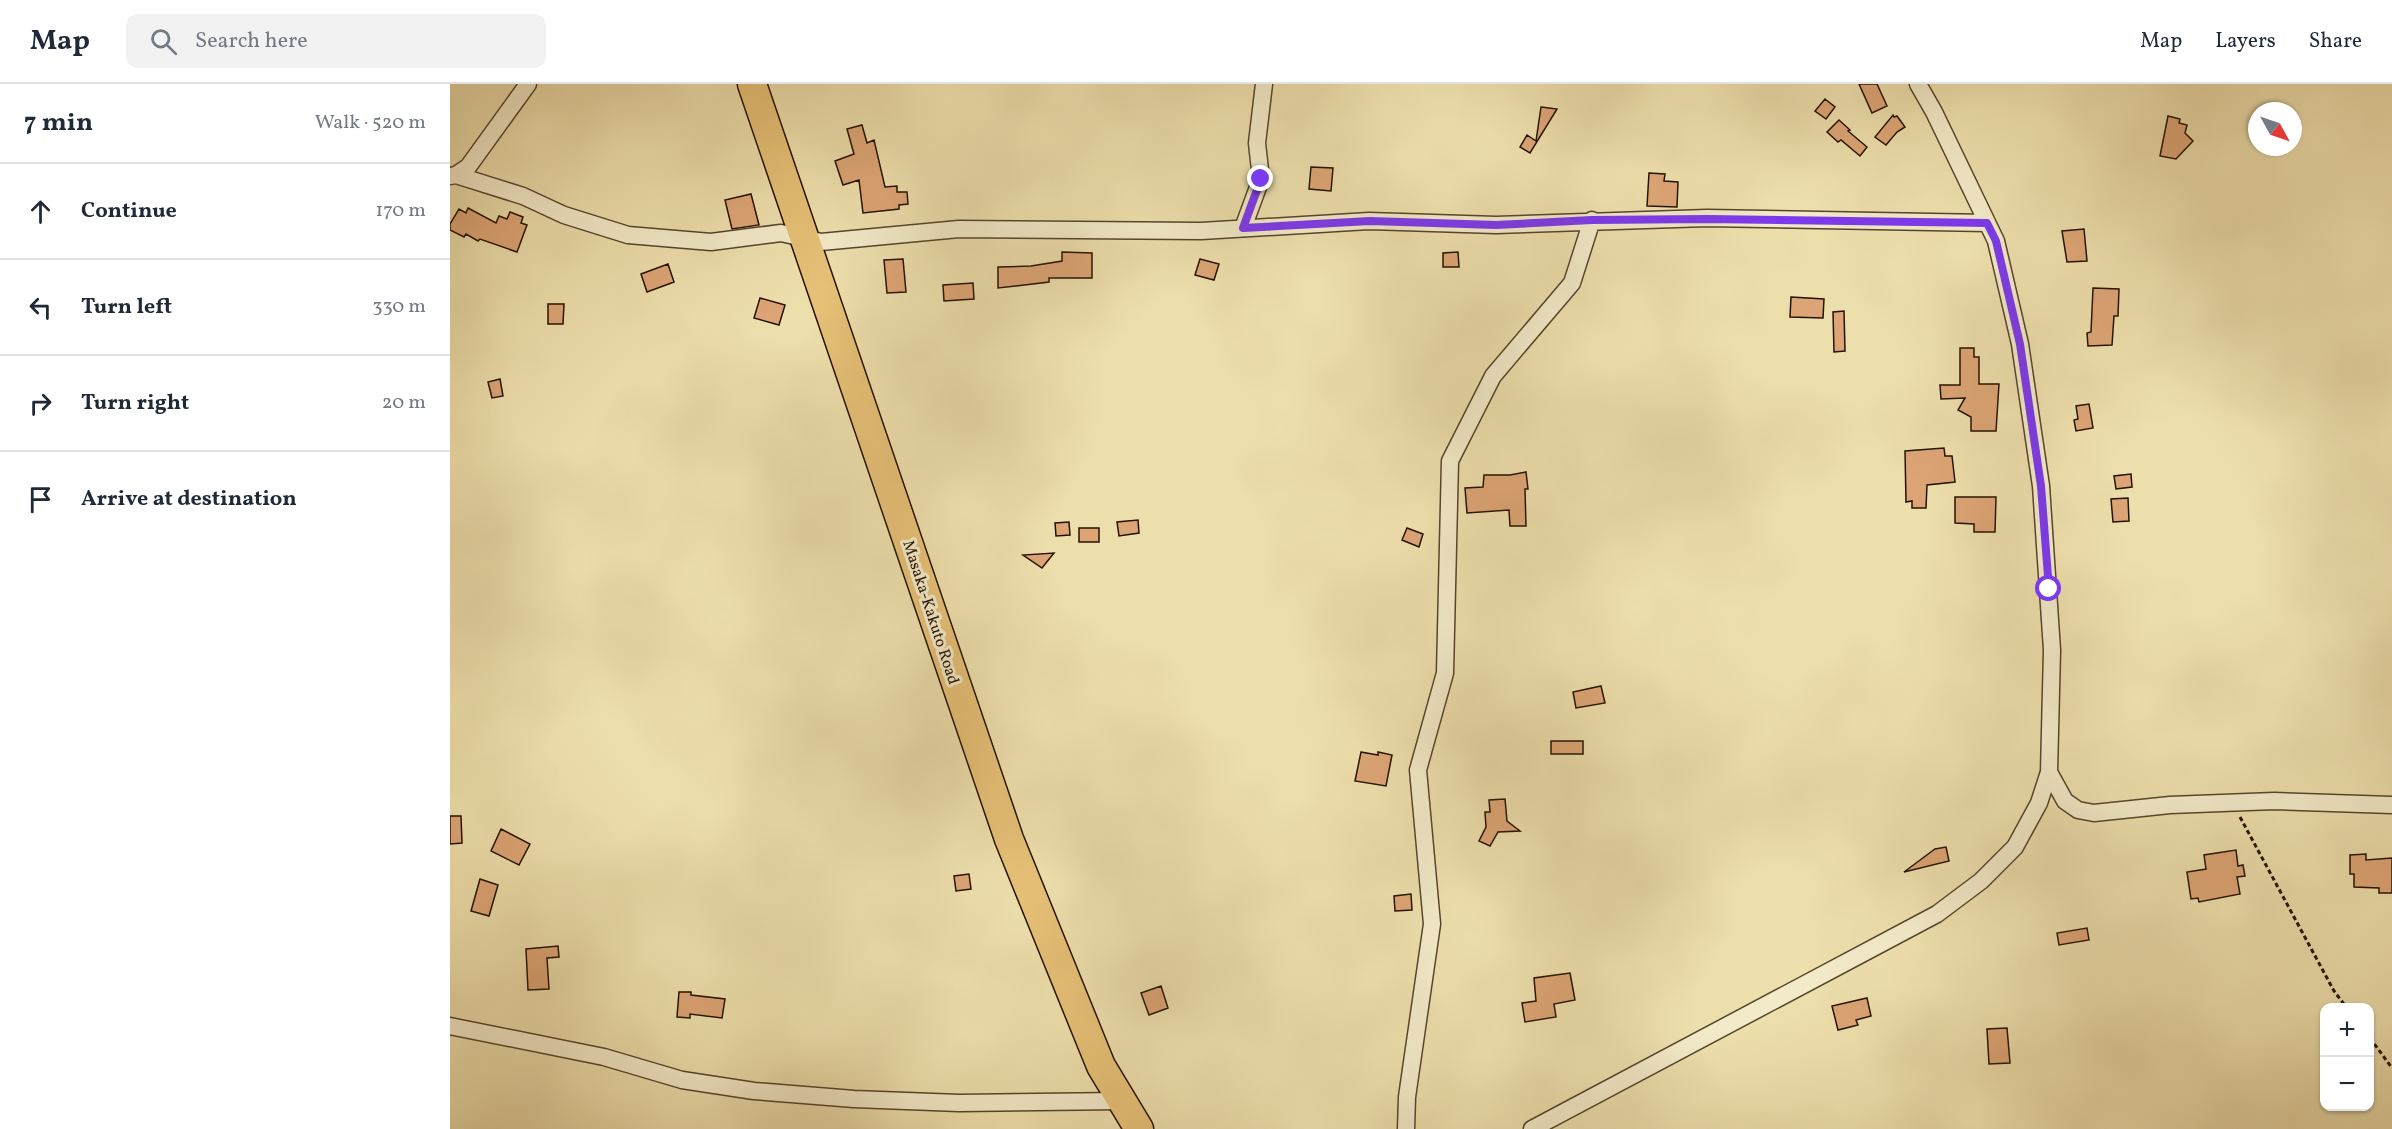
<!DOCTYPE html>
<html lang="en">
<head>
<meta charset="utf-8">
<style>
  :root { --surface:#fff; --page:#f2f2f3; --text:#1f2937; --muted:#747a83; --line:#e0e1e3 }
  body { margin:0; font-family:Vollkorn,serif; background:var(--page); color:var(--text) }
  .controls { position:absolute; right:18px; bottom:18px; display:grid; overflow:hidden; border-radius:12px; box-shadow:0 2px 4px #0004 }
  .controls button { width:54px; height:54px; display:grid; place-items:center; padding:0; border:0; border-bottom:2px solid var(--line); background:var(--surface); color:var(--text); font:30px sans-serif }
  .compass { position:absolute; left:1798px; top:18px; width:54px; height:54px; border-radius:50%; background:var(--surface); box-shadow:0 2px 4px #0004; rotate:130deg }
  .stop { position:absolute; width:18px; height:18px; margin:-14px; border:4px solid #7c3aed; border-radius:50%; background:#fff }
  .stop.end { background:#7c3aed; border-color:#fff; box-shadow:0 2px 6px #0008 }
  .list { margin:0; padding:0; list-style:none }
  h2 { display:flex; justify-content:space-between; align-items:center; height:78px; margin:0; padding:0 24px; font-size:26px }
  h2 small { font-size:20px; font-weight:400; color:var(--muted) }
  .list li { display:grid; grid-template-columns:39px 1fr auto; gap:18px; align-items:center; box-sizing:border-box; height:96px; padding:0 24px; border-top:2px solid var(--line) }
  .list b { display:block; font-size:22px; white-space:nowrap }
  .list em { font-size:20px; font-style:normal; color:var(--muted) }
  .icon { flex:none; width:33px; height:33px; fill:none; stroke:currentColor; stroke-width:2; stroke-linecap:round; stroke-linejoin:round }
  .map { position:relative; flex:none; width:1942px; height:1045px; overflow:hidden }
  header { display:flex; align-items:center; gap:36px; box-sizing:border-box; height:84px; padding:0 30px; background:var(--surface); border-bottom:2px solid var(--line) }
  header strong { font-size:28px }
  nav { display:flex; gap:33px; margin-inline-start:auto; font-size:21px }
  .search { width:420px; height:54px; background:var(--page); display:flex; align-items:center; gap:15px; box-sizing:border-box; padding:0 21px; border-radius:12px; color:var(--muted); font-size:22px }
  main { display:flex }
  aside { flex:1; background:var(--surface) }
  .map>svg:first-child { display:block }
  .building { fill:#dda575; stroke:#241200; stroke-width:1.5 }
  .lines { fill:none; stroke-linecap:round; stroke-linejoin:round }
  .street-casing { stroke:#56452b; stroke-width:19 }
  .highway-casing { stroke:#241200; stroke-width:31 }
  .path { stroke:#241200; stroke-width:3; stroke-dasharray:4.5 3; stroke-linecap:butt }
  .street { stroke:#f3eac9; stroke-width:16 }
  .highway { stroke:#e6c076; stroke-width:28 }
  .route { stroke:#7c3aed; stroke-width:8 }
  .labels { text-anchor:middle; stroke-width:6; stroke-linejoin:round; paint-order:stroke }
  .street-label { font-size:16px; fill:#241200; stroke:#f3eac9 }
</style>
</head>
<body>
<header>
<strong>Map</strong>
<div class="search"><svg class="icon" aria-label="search" viewBox="0 0 24 24"><circle cx="10" cy="10" r="6"/><path d="M15 15l6 6"/></svg>Search here</div>
<nav><a>Map</a><a>Layers</a><a>Share</a></nav>
</header>
<main>
<aside>
<h2>7 min<small>Walk · 520 m</small></h2>
<ul class="list">
<li><svg class="icon" aria-label="ahead" viewBox="0 0 24 24"><path d="M12 20V5M6 11l6-6 6 6"/></svg><div><b>Continue</b></div><em>170 m</em></li>
<li><svg class="icon" aria-label="left" viewBox="0 0 24 24"><path d="M17 20v-9H6M10 6l-5 5 5 5"/></svg><div><b>Turn left</b></div><em>330 m</em></li>
<li><svg class="icon" aria-label="right" viewBox="0 0 24 24"><path d="M7 20v-9h11M14 6l5 5-5 5"/></svg><div><b>Turn right</b></div><em>20 m</em></li>
<li><svg class="icon" aria-label="arrive" viewBox="0 0 24 24"><path d="M6 21V4h12l-3 4 3 4H6"/></svg><div><b>Arrive at destination</b></div></li>
</ul>
</aside>
<div class="map">
<svg width="1942" height="1045" viewBox="0 0 1942 1045">
  <rect width="100%" height="100%" fill="#eddfac"/>
  <filter id="stains"><feTurbulence type="fractalNoise" baseFrequency=".00333" numOctaves="4"/><feColorMatrix values="0 0 0 0 .2 0 0 0 0 .09 0 0 0 0 .02 0 0 0 .5 -.17"/></filter>
  <radialGradient id="worn" r=".72"><stop offset=".6" stop-color="#630" stop-opacity="0"/><stop offset="1" stop-color="#630" stop-opacity=".3"/></radialGradient>
  <!-- building -->
  <path class="building" d="M1409,0H1427L1437,22L1422,29Z
    M1375,15L1385,23L1376,35L1365,27Z
    M1091,23L1107,25L1080,69L1070,63L1077,51L1086,57Z
    M1443,31L1444,33L1447,32L1455,43L1447,48L1436,61L1425,53Z
    M1718,32L1730,35L1729,39L1737,41L1735,49L1743,57L1726,75L1710,72Z
    M1389,36L1400,46L1398,47L1417,63L1410,72L1391,56L1388,58L1377,48Z
    M412,41L417,59L424,56L435,103L447,102V108H457L458,120L449,121V125L413,129L409,96L393,101L385,77L404,70L397,45Z
    M861,83L883,84L881,107L859,105Z
    M1199,89L1215,90L1214,97L1228,98L1227,123L1197,122Z
    M301,110L309,141L282,145L275,116Z
    M18,124L46,139L49,132L57,135L60,128L73,133L71,139L77,141L67,168L30,155L28,157L16,150L14,153L0,146V140L9,125L16,129Z
    M1634,145L1637,177L1617,178L1612,147Z
    M612,168L642,169V194H599V198L548,204V183L581,182L612,177Z
    M1008,168L1009,183H993V169Z
    M453,175L456,208L437,209L434,176Z
    M750,175L769,180L764,196L745,191Z
    M218,180L224,198L197,208L191,190Z
    M523,199L524,215L494,217L493,201Z
    M1643,204L1669,205L1668,232H1664L1662,261L1638,262L1637,249L1641,248Z
    M1341,213L1374,215L1373,234L1340,233Z
    M310,214L335,221L329,241L304,234Z
    M98,220H114L113,240H98Z
    M1394,227L1395,267L1384,268L1383,228Z
    M1510,264H1524V273H1529V300H1549L1546,347H1521V333L1508,326L1515,314L1491,315L1490,301H1510Z
    M50,295L53,312L42,314L38,298Z
    M1639,320L1643,344L1626,347L1624,336L1628,335L1626,322Z
    M1494,364L1495,372H1502L1505,398L1477,401L1476,424H1462V417L1456,418L1455,367Z
    M1076,388L1078,405H1075L1076,442H1060L1059,426L1017,429L1015,404L1033,403L1034,391H1060Z
    M1681,390L1682,403L1666,405L1664,392Z
    M1505,413H1546L1545,448H1524V440L1505,439Z
    M1678,414L1679,437L1663,438L1661,415Z
    M688,436L689,449L669,452L667,438Z
    M619,438L620,451L606,452L605,439Z
    M629,444H649V458H629Z
    M957,444L973,450L969,463L952,456Z
    M604,469L592,484L573,471Z
    M1151,602L1155,619L1126,624L1123,608Z
    M1101,657H1133V670H1101Z
    M911,668L928,671V668L942,671L936,702L905,697Z
    M1055,715L1057,737L1070,747L1048,748L1040,762L1029,757L1036,743L1035,728H1040L1039,716Z
    M0,732H11L12,759L0,760Z
    M51,745L80,760L69,781L41,767Z
    M1496,763L1499,777L1454,788L1485,765Z
    M1786,766L1788,782L1793,781L1795,792L1787,793L1790,810L1749,818L1748,814L1741,815L1737,788L1756,785L1754,771Z
    M1916,770V776L1942,774V809H1929V804L1904,803V790H1900V771Z
    M519,790L521,805L506,807L504,792Z
    M30,795L48,801L39,832L21,827Z
    M961,810L962,826L945,827L944,812Z
    M1637,844L1639,856L1609,861L1607,849Z
    M108,862L109,873L97,874L99,905L78,906L76,865Z
    M1120,889L1125,916L1104,920L1106,933L1075,938L1072,919L1086,917L1084,894Z
    M711,902L718,924L699,931L691,909Z
    M229,908H241V911L275,915L272,934L240,930V934L227,933Z
    M1417,914L1421,932L1406,936L1408,941L1388,946L1382,922Z
    M1557,944L1560,979L1539,980L1537,945Z"/>
  <g class="lines">
    <!-- street casing -->
    <g class="street-casing">
      <path id="street" d="M6,91L73,112L114,131L178,151L261,158L331,149L371,158L509,145L751,147L919,137L1046,141L1257,134L1537,139
        M0,92L6,91L18,83L78,0
        M793,144L811,95L807,59L814,0
        M1599,688L1615,717L1628,726L1644,729L1720,721L1824,717L1942,721
        M0,942L154,973L232,996L304,1007L404,1015L509,1019L671,1017
        M956,1045L957,1013L982,840L968,686L995,589L1000,377L1043,292L1122,199L1142,136
        M1082,1045L1487,830L1531,797L1565,763L1589,719L1599,688L1602,566L1591,402L1570,260L1546,157L1484,28L1468,0"/>
    </g>
    <!-- highway casing -->
    <g class="highway-casing">
      <path id="highway" d="M302,0L559,755L651,982L689,1045"/>
    </g>
    <!-- path -->
    <path class="path" d="M1790,733L1884,907L1897,924
      M1920,954L1942,984"/>
    <!-- street -->
    <use href="#street" class="street"/>
    <!-- highway -->
    <use href="#highway" class="highway"/>
  </g>
  <g class="lines">
    <!-- route -->
    <path class="route" d="M811,95L793,144L920,137L1046,141L1142,136L1257,135L1537,139L1546,157L1570,260L1591,402L1599,505"/>
  </g>
  <g class="labels">
    <!-- street labels -->
    <g class="street-label">
      <text transform="translate(482 528) rotate(72)" y="6">Masaka-Kakuto Road</text>
    </g>
  </g>
  <rect width="100%" height="100%" filter="url(#stains)"/>
  <rect width="100%" height="100%" fill="url(#worn)"/>
</svg>
<div class="controls">
<button>+</button>
<button>−</button>
</div>
<svg class="compass" viewBox="-18 -18 36 36"><path d="M0-13l5 13h-10z" fill="#e53935"/><path d="M0 13l5-13h-10z" fill="#747a83"/></svg>
<div class="stop" style="left:1599px;top:505px"></div>
<div class="stop end" style="left:811px;top:95px"></div>
</div>
</main>
</body>
</html>
